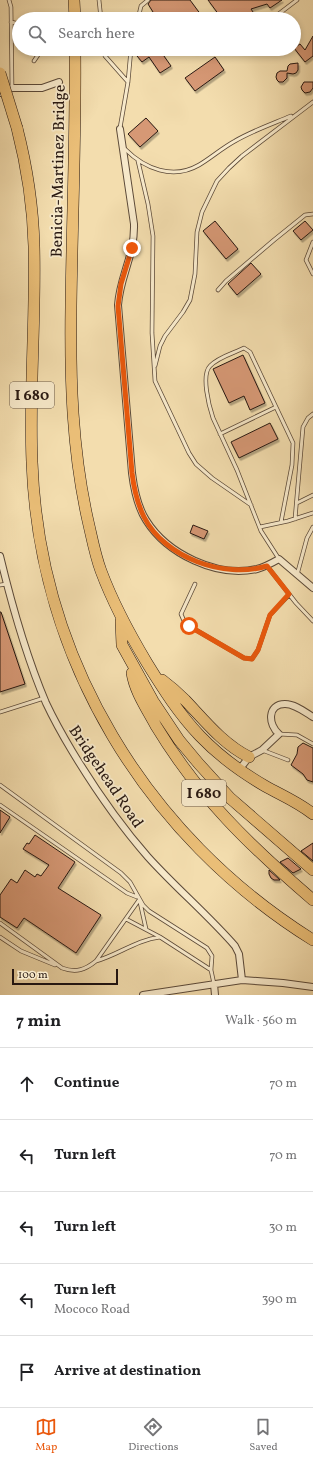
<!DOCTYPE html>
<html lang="en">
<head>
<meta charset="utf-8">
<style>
  :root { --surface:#fff; --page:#f2f2f2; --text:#202124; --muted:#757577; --line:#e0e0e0; --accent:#ea580c }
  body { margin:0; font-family:Vollkorn,serif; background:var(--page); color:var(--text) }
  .scale { position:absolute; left:12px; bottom:10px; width:106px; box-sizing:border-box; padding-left:4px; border:2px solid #281811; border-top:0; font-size:11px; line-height:14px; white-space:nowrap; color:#281811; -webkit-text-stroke:3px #f7e9ca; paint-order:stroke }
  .stop { position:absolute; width:12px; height:12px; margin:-9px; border:3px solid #ea580c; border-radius:50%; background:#fff }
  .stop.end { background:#ea580c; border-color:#fff; box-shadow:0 1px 4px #0008 }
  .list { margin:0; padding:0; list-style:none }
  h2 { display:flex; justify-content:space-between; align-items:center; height:52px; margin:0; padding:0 16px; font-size:17px }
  h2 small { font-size:13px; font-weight:400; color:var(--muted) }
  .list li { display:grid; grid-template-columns:26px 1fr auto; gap:12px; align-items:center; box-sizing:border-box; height:72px; padding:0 16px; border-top:1px solid var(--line) }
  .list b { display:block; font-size:15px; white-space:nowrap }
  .list p { margin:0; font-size:13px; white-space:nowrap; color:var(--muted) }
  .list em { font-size:13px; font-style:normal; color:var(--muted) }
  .icon { flex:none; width:22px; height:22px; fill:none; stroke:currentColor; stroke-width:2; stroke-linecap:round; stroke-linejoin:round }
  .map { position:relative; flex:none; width:313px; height:995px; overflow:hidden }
  .search { position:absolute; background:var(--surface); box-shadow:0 2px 6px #0003; left:12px; right:12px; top:12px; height:44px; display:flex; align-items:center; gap:10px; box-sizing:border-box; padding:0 14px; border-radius:22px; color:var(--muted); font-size:15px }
  .sheet { height:412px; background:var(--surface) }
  nav { display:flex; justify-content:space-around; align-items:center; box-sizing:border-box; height:56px; border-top:1px solid var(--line); background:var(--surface); font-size:11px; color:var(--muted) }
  nav a { display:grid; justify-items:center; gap:2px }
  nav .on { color:var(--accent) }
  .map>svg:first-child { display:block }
  .building { fill:#d69875; stroke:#281811; filter:url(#shadow) }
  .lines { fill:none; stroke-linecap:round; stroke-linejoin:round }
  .lane-casing { stroke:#5b4938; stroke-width:4.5 }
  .street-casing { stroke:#5b4938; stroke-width:8 }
  .highway-casing { stroke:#281811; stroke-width:12 }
  .lane { stroke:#f7e9ca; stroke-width:3 }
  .street { stroke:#f7e9ca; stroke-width:6 }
  .highway { stroke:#eabe77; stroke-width:11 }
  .highway-bridge-casing { stroke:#281811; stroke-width:12; stroke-linecap:butt }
  .highway-bridge { stroke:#eabe77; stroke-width:11 }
  .route { stroke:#ea580c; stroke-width:5 }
  .labels { text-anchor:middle; stroke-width:3.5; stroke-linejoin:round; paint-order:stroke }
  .shield { fill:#f7e9ca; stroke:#665748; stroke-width:1 }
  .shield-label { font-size:15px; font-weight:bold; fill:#281811 }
  .street-label { font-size:16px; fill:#281811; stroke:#f7e9ca }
</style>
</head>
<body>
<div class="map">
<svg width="313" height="995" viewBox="0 0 313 995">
  <defs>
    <filter id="shadow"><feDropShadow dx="1.5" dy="2.5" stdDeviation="0" flood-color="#0004"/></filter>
  </defs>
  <rect width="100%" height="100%" fill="#f3ddae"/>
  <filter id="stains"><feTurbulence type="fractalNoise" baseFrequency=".005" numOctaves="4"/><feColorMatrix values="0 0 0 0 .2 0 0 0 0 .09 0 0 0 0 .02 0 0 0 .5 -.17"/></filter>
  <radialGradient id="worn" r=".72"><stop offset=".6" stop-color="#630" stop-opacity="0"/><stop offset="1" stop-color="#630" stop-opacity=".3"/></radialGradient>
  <!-- building -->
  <path class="building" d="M151,0H190L204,19H176L173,14L166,19H142L153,12L148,4Z
    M208,0H282L270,8L267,4L251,9L255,15L249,19H222Z
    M313,36V56L305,62L294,48L300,44L305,50Z
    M141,49H159L171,66L160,73L149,57L142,62L137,56L143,52Z
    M215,57L224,70L195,91L185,78Z
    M298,63V70L296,73L293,74L287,73V78L283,82H279L277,80L276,77L277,73L280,71H287L288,66L290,64Z
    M304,82H313V88L310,92L305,93L302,90L301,87Z
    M146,118L158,131L140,147L128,134Z
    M215,221L238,249L226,259L203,231Z
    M305,221L313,230L301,240L293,231Z
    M251,263L261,274L237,295L228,284Z
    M243,355L265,403L250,410L244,396L229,403L213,369Z
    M270,423L278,439L239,458L231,442Z
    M193,525L208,531L204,539L190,533Z
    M0,612H1L25,684L0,692Z
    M303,743L313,748V782L307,780L303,774L291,765L297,754L298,747Z
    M0,810L10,817L0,833Z
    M35,835L75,862L58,888L101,915L76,953L24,918L17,928L0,917V895L11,879L17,883L25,870L35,877L37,874L41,876L49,865L23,849L27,843L29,844Z
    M313,843V861L301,851Z
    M288,858L301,869L293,873L280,862Z
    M269,870L280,880H274L271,878L269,874Z"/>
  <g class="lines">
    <!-- lane casing -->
    <g class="lane-casing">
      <path id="lane" d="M9,0L11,7L12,88
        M99,0L101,19
        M138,19L141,6L148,0
        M272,19L297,0
        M11,22L19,24
        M104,49L105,56L128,82
        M34,61L42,49
        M120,128L128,82L131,49
        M125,149C145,169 173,180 199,165C211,158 222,148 235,141C252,131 272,124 291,116
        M138,161L148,204L153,236L152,333L155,381L189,453L196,464L212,478L251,505
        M313,242L306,260L313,274
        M218,290L226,281L274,240L305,215L313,214
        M155,366L160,346L165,336L183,312L190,300L195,274L197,232L202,212L217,181L229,168L242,156L313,102
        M220,434L276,407
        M297,503L313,495
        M295,519L303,427L308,418L313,414
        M260,527L288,521L313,513
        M279,559L261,531L237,470L213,418C209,406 201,375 210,366C218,357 234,353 244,348L250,352L293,443L292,465L281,522
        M267,566L296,603L313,621
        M297,575L307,538L313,527
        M195,584L181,614L184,621L189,626L244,658L252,659L258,650L270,615L289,595
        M0,585L7,584
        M0,712L44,698
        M279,734L297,735L313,744
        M262,750L288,760
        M0,785L121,873L130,882L143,905L149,911L207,948L212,956L211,970L214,984
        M0,805L127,893L137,897
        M140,902L146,929
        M126,919L160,937L211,970
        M0,923L62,968C76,973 85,970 96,961L139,900
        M0,937L21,951L55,965
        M96,961C118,955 136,940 160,937"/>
    </g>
    <!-- street casing -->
    <g class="street-casing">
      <path id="street" d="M0,93L12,88H42L59,82
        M120,129L134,224C135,255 120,276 118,305L132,473C134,489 137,506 146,520C167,554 217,578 257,569C265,567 272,563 279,559L313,588
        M0,556C12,606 26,656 46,703C54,720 63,736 72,751C95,789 119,824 148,857C176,888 208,915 235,946L239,954L242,980
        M239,770L249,757L262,750L279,734C268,725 267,704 285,704C295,704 305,712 313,717
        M214,984L215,995
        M143,995L242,980L283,983L313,987"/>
    </g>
    <!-- highway casing -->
    <g class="highway-casing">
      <path id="highway" d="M74,0L75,19
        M75,49C76,135 72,221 71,307C70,379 72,450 88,521C92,538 95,555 101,571C113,603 129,633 147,663C163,689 179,714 200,736C219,756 241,772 265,786C281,795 298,802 313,814
        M17,128C27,167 33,206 34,246C36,318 29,390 32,462C39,659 146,836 313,940
        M121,621L122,645L153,701L179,740L199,764L230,798L313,870
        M132,673C135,692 147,709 156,726C199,797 250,846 313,900
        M162,680C170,686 178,693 185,700C205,721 223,744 249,757"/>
    </g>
    <!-- lane -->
    <use href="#lane" class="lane"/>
    <!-- street -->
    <use href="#street" class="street"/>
    <!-- highway -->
    <use href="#highway" class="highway"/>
    <!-- highway-bridge casing -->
    <g class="highway-bridge-casing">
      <path id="highway-bridge" d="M0,73L17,128"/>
    </g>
    <!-- highway-bridge -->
    <use href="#highway-bridge" class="highway-bridge"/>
  </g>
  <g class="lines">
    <!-- route -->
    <path class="route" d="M132,248L121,284L118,306L132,473C134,489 137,503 144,517C165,558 224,579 267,566L289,594L270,615L258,650L252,659L244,658L189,626"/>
  </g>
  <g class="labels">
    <!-- shield labels -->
    <g class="shield">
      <rect x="10" y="382" width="44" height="26" rx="3"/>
      <rect x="182" y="780" width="44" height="26" rx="3"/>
    </g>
    <g class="shield-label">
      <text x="32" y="400">I 680</text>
      <text x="204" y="798">I 680</text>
    </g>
    <!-- street labels -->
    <g class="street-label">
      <text transform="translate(57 171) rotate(-89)" y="6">Benicia-Martinez Bridge</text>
      <text transform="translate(107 776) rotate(56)" y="6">Bridgehead Road</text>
    </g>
  </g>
  <rect width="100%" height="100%" filter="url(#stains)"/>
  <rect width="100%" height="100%" fill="url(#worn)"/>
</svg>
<div class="scale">100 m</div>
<div class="stop" style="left:189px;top:626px"></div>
<div class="stop end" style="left:132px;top:248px"></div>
<div class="search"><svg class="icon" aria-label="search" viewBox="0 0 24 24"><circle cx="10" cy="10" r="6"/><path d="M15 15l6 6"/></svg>Search here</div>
</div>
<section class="sheet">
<h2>7 min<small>Walk · 560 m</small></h2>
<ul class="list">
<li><svg class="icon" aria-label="ahead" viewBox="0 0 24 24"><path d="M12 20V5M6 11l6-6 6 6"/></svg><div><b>Continue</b></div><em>70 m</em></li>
<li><svg class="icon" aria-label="left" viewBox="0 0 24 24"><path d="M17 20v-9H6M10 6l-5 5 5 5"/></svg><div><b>Turn left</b></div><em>70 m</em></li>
<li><svg class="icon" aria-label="left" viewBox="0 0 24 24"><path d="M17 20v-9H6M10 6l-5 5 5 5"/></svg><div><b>Turn left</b></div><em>30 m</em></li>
<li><svg class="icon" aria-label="left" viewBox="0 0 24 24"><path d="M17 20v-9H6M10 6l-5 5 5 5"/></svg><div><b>Turn left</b><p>Mococo Road</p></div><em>390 m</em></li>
<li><svg class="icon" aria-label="arrive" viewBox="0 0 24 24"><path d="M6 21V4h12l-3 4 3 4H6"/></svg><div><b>Arrive at destination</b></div></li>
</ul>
</section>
<nav>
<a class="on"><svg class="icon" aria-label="map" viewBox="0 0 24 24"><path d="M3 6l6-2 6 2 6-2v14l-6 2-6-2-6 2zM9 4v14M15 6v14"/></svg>Map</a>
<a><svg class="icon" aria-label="directions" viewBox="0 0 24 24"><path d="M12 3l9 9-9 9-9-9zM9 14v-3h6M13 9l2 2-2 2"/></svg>Directions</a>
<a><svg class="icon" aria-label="saved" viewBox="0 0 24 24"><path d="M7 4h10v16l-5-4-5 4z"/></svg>Saved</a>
</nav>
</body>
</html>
